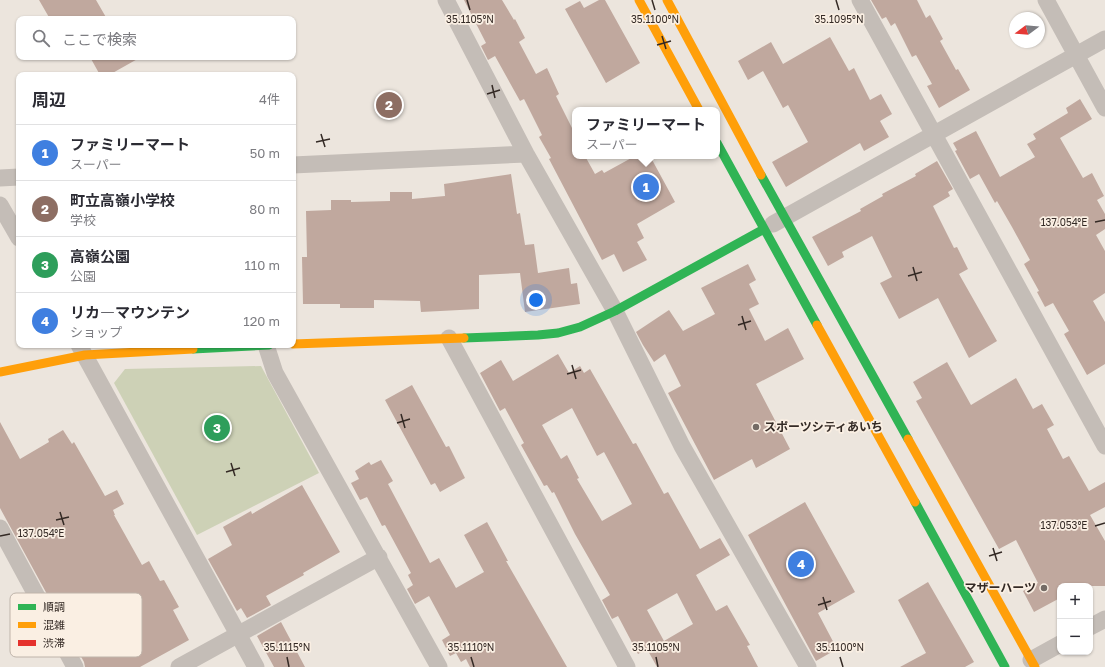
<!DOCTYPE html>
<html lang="ja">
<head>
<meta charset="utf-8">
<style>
  :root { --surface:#fff; --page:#f2f2f3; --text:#2b2b33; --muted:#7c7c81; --line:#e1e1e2; --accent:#746b65 }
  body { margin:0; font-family:"Golos Text","Noto Sans JP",sans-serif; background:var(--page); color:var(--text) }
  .controls { position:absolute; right:12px; bottom:12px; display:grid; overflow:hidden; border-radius:8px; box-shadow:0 1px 3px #0004 }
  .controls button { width:36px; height:36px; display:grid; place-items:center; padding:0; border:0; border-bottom:1px solid var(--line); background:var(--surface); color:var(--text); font:20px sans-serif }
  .compass { position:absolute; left:1009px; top:12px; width:36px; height:36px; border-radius:50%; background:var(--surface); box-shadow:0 1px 3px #0004; rotate:254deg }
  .you { position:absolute; left:536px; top:300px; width:14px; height:14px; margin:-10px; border:3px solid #fff; border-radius:50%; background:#1a73e8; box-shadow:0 0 0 6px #1a73e833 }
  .badge { display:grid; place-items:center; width:26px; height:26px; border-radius:50%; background:var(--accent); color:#fff; font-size:13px; font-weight:700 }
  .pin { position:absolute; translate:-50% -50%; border:2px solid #fff; box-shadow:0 1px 4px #0006 }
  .popup { position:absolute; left:572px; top:107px; width:148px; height:52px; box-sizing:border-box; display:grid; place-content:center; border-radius:8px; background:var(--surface); filter:drop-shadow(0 1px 3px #0005); font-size:13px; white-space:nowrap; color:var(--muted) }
  .popup b { font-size:15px; color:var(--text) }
  .popup::after { content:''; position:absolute; left:50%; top:100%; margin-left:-8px; border:8px solid transparent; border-top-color:var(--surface) }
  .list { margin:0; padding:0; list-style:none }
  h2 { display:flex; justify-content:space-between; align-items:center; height:52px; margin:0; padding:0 16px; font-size:17px }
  h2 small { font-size:13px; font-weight:400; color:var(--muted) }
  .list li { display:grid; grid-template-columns:26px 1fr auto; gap:12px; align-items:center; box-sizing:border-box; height:56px; padding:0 16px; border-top:1px solid var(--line) }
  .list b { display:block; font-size:15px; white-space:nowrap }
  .list p { margin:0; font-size:13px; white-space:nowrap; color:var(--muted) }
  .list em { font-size:13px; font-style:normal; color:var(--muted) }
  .icon { flex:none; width:22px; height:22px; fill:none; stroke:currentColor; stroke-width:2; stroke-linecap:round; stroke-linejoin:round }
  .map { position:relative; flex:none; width:1105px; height:667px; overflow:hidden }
  .search { position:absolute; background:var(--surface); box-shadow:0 1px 3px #0004; left:16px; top:16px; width:280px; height:44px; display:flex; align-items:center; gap:10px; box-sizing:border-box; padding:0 14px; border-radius:8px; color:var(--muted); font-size:15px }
  .panel { position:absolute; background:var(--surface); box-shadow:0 1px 3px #0004; left:16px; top:72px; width:280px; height:276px; border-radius:8px }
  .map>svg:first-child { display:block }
  .green { fill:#cdd1b6 }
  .building { fill:#c0a89e; fill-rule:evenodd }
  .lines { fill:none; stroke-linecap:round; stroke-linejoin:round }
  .street { stroke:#c4bdb7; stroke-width:17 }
  .fast { stroke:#30b455; stroke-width:9 }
  .slow { stroke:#ff9f0a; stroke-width:9 }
  .ticks { fill:none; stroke:#342a25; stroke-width:1.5 }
  .poi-dot { fill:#746b65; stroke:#faefe3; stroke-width:1.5 }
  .labels { text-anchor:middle; stroke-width:3.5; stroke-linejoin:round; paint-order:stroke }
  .poi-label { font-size:12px; font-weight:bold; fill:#342a25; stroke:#faefe3; text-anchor:start }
  .key { fill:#faefe3; stroke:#bfb4aa; stroke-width:1 }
  .key-label { font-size:11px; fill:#342a25 }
  .ticks-label { font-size:10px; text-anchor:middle; fill:#342a25; stroke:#faefe3; stroke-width:3.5; stroke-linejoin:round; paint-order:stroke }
</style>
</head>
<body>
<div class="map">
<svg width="1105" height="667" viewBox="0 0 1105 667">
  <rect width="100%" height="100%" fill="#ece5dd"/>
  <!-- green -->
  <path class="green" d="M261,366L319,473L197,535L114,383L125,369Z"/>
  <!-- building -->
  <path class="building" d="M39,0H96L107,19H50Z
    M464,0H502L514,20L515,19L525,38L519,42L536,74L547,68L559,94L556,96L575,134V156H585L595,174L602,170L604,173L635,156H650L675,202L637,224L644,238L637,242L647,260L623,272L614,254L602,260L549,159L551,158L539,137L542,135L524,99L520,101L495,56L488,60L481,46L486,43Z
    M599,0H605L640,63L606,83L565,9L580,1L584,8Z
    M871,0H917L926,18L930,15L943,39L940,41L956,70L958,69L970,90L939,108L927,86L932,84L916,55L912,57L895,23L891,26L886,17L882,19Z
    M830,37L849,71L854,68L870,100L881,94L892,114L880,121L889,137L864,151L860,143L786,187L772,162L808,142L788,105L783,108L763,71L748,80L738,61L771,42L783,64Z
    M90,57H141L109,75H100Z
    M1080,99L1092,119L1060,138L1083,178L1092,173L1104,196L1097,200L1105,214V229L1096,235L1105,251V293L1093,301L1105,322V364L1087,375L1064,334L1069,331L1053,303L1045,307L1037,292L1039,291L1024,264L1030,260L1012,227L997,201L995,203L979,174L970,179L955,151L957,150L953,143L976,131L1000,177L1035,157L1027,144L1036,139L1033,134L1068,113L1066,108Z
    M937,161L953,189L948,192L950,196L933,206L954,248L957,247L968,269L959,274L997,341L969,358L938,298L899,319L880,283L892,277L872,236L842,252L844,257L828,266L812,237L861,211L860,209L883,196L882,194L916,176L915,174Z
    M511,174L517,214L520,213L525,245L534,244L538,273L569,268L571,284L577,283L580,304L525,312L520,273L479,275V309L421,312L420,301L374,300V308H340V304H303L302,257H307L306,211L331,210V200H351V202L390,201V192H412V199L445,196L444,184Z
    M748,264L756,280L749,284L759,304L749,309L765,341L788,328L804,359L756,384L790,449L756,468L752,459L714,480L668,393L681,386L665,354L654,362L643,345L636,332L669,310L683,331L715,314L701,288Z
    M558,354L569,373L580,366L584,373L590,369L633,444L636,443L664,494L668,492L700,549L720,538L730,555L696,575L716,611L727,605L750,645L747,646L758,667H657L647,649L638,654L618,616L612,619L602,600L610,595L575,534L554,492L552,493L547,485L544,486L521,445L524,443L505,408L500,411L480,373L501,360L513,381ZM572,408L597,456L604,452L632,504L602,521L577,479L579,478L567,455L561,459L542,425ZM677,593L693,624L664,641L647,610Z
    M947,362L971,405L1016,378L1033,409L1042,404L1054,425L1047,429L1063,459L1069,456L1089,491L1105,482V507L1090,515L1105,541V586H1060V598L1034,612L1023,591L1038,583L1016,540L999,549L916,401L922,398L913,382Z
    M412,385L446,447L449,446L465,478L440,492L435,483L431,485L385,400Z
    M0,422L20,459L49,442L48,439L63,430L72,444L74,442L105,496L117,490L124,504L113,510L115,515H114L142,565L149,561L160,581L164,580L179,607L173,610L189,640L140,667H85L84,662L0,508Z
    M381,460L393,481L388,484L430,563L439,558L456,588L484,572L464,535L487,522L508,561H506L567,667H470L466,659L461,662L456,653L450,656L442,640L450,635L429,596L415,604L407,589L413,585L408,575L411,573L385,525L382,526L367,497L360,500L351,483L359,479L355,471L369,462L371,465Z
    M302,485L340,552L303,573L304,575L266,596L271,605L247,618L241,608L237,611L208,559L232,545L223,527L251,511L252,514Z
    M805,502L855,592L818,613L837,649L816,661L748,535Z
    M928,582L974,662L965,667H900L926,653L898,600Z
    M281,622L305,667H274L257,636Z"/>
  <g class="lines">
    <!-- street -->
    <path class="street" d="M446,0L526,154L615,311L682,446L808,667
      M860,0L1105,446
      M1046,0L1105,108
      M293,165L526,154
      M0,178L19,177
      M0,205L19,238
      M773,224L1105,39
      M449,338L627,667
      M79,345L256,667
      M266,345L275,373L439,667
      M0,528L75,667
      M1090,627L1105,619
      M1031,660L1060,644
      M179,667L379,557"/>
    <!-- fast -->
    <path class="fast" d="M717,143L817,325
      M761,175L908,439
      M464,338L538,335L558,333L580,327L615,311L764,229
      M193,349L269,345
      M915,502L1005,667"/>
    <!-- slow -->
    <path class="slow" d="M639,0L699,110
      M667,0L761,175
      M817,325L915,502
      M293,344L464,338
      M0,372L85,355L193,349
      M908,439L1035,667"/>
  </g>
  <!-- ticks -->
  <path class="ticks" d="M467,0L470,10M652,0L655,10M836,0L839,10M662,36L666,49M657,45L671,41M492,85L495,98M487,94L500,90M321,134L325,147M316,142L330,139M1095,222L1105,220M913,267L917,281M908,276L922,272M742,316L746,330M738,325L751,321M572,365L576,379M567,374L581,370M401,414L405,428M397,423L410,419M231,463L235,476M226,472L240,468M60,512L64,525M56,520L69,517M1095,526L1105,523M0,536L10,534M993,548L997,561M989,556L1002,552M823,597L827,610M818,605L831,601M287,657L289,667M471,657L474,667M656,657L658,667M840,657L843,667"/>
  <!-- markers -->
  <g class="poi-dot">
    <circle cx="756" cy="427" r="4"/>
    <circle cx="1044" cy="588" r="4"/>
  </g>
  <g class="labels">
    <!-- poi labels -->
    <g class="poi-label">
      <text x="764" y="431">スポーツシティあいち</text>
      <text x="1036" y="592" text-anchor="end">マザーハーツ</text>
    </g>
  </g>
  <!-- legend -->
  <rect x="10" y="593" width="132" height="64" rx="6" class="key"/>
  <rect x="18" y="604" width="18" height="6" fill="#30b455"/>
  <rect x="18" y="622" width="18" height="6" fill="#ff9f0a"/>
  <rect x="18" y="640" width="18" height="6" fill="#e5322d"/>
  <g class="key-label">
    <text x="43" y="611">順調</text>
    <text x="43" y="629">混雑</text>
    <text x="43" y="647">渋滞</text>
  </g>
  <g class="ticks-label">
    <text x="470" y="23">35.1105°N</text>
    <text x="655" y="23">35.1100°N</text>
    <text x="839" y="23">35.1095°N</text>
    <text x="1064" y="226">137.054°E</text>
    <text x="1064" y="529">137.053°E</text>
    <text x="41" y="537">137.054°E</text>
    <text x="287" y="651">35.1115°N</text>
    <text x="471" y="651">35.1110°N</text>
    <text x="656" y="651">35.1105°N</text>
    <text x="840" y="651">35.1100°N</text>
  </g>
</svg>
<div class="controls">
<button>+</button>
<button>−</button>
</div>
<svg class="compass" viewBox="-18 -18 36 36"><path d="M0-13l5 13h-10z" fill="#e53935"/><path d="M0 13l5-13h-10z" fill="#7c7c81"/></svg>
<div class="you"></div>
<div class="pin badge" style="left:646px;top:187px;background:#3f7fe0">1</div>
<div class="popup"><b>ファミリーマート</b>スーパー</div>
<div class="pin badge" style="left:389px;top:105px;background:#8d6e63">2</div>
<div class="pin badge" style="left:217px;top:428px;background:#2e9e5b">3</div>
<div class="pin badge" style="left:801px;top:564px;background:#3f7fe0">4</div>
<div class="search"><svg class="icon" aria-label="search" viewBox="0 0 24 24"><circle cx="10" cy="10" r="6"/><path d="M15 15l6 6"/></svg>ここで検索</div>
<section class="panel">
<h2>周辺<small>4件</small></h2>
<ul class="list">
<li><span class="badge" style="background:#3f7fe0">1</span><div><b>ファミリーマート</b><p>スーパー</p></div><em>50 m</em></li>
<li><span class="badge" style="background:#8d6e63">2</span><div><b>町立高嶺小学校</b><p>学校</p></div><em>80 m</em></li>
<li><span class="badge" style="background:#2e9e5b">3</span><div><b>高嶺公園</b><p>公園</p></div><em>110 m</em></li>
<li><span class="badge" style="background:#3f7fe0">4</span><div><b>リカ―マウンテン</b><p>ショップ</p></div><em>120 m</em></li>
</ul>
</section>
</div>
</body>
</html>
